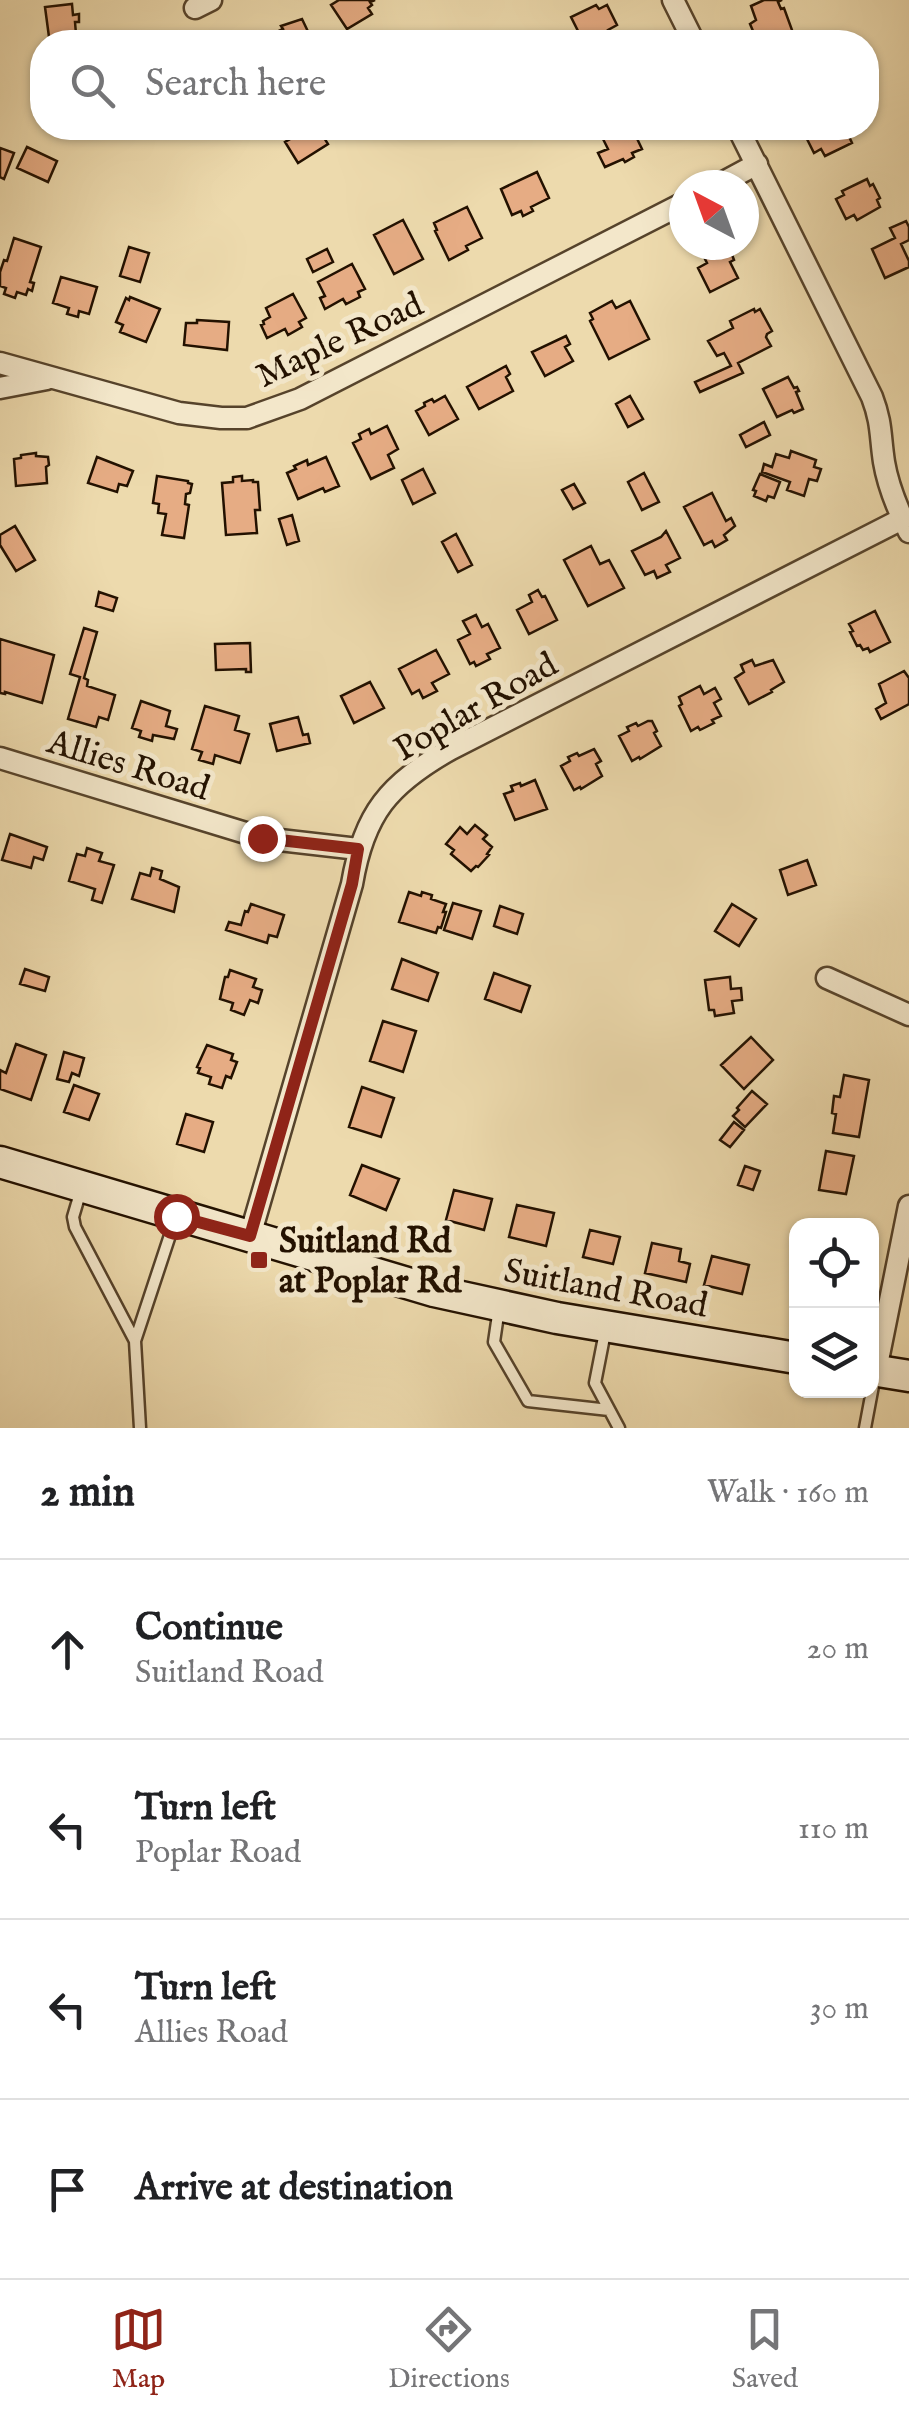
<!DOCTYPE html>
<html lang="en">
<head>
<meta charset="utf-8">
<style>
  :root { --surface:#fff; --page:#f6f6f6; --text:#202124; --muted:#757577; --line:#e0e0e0; --accent:#8f2418 }
  body { margin:0; font-family:"IM FELL English",serif; background:var(--page); color:var(--text) }
  .controls { position:absolute; right:30px; bottom:30px; display:grid; overflow:hidden; border-radius:20px; box-shadow:0 2px 8px #0004 }
  .controls button { width:90px; height:90px; display:grid; place-items:center; padding:0; border:0; border-bottom:2px solid var(--line); background:var(--surface); color:var(--text); font:50px sans-serif }
  .compass { position:absolute; left:669px; top:170px; width:90px; height:90px; border-radius:50%; background:var(--surface); box-shadow:0 2px 8px #0004; rotate:319deg }
  .stop { position:absolute; width:30px; height:30px; margin:-22px; border:8px solid #8f2418; border-radius:50%; background:#fff }
  .stop.end { background:#8f2418; border-color:#fff; box-shadow:0 2px 10px #0008 }
  .list { margin:0; padding:0; list-style:none }
  h2 { display:flex; justify-content:space-between; align-items:center; height:130px; margin:0; padding:0 40px; font-size:42px }
  h2 small { font-size:32px; font-weight:400; color:var(--muted) }
  .list li { display:grid; grid-template-columns:65px 1fr auto; gap:30px; align-items:center; box-sizing:border-box; height:180px; padding:0 40px; border-top:2px solid var(--line) }
  .list b { display:block; font-size:38px; white-space:nowrap }
  .list p { margin:0; font-size:32px; white-space:nowrap; color:var(--muted) }
  .list em { font-size:32px; font-style:normal; color:var(--muted) }
  .icon { flex:none; width:55px; height:55px; fill:none; stroke:currentColor; stroke-width:2; stroke-linecap:round; stroke-linejoin:round }
  .map { position:relative; flex:none; width:909px; height:1428px; overflow:hidden }
  .search { position:absolute; background:var(--surface); box-shadow:0 2px 8px #0004; left:30px; right:30px; top:30px; height:110px; display:flex; align-items:center; gap:25px; box-sizing:border-box; padding:0 35px; border-radius:40px; color:var(--muted); font-size:38px }
  .sheet { height:850px; background:var(--surface) }
  nav { display:flex; justify-content:space-around; align-items:center; box-sizing:border-box; height:140px; border-top:2px solid var(--line); background:var(--surface); font-size:28px; color:var(--muted) }
  nav a { display:grid; justify-items:center; gap:5px }
  nav .on { color:var(--accent) }
  .map>svg:first-child { display:block }
  .building { fill:#e6ac84; stroke:#231100; stroke-width:2.5 }
  .lines { fill:none; stroke-linecap:round; stroke-linejoin:round }
  .lane-casing { stroke:#56432b; stroke-width:15 }
  .street-casing { stroke:#56432b; stroke-width:25 }
  .secondary-casing { stroke:#231100; stroke-width:35 }
  .lane { stroke:#f3e7ca; stroke-width:10 }
  .street { stroke:#f3e7ca; stroke-width:20 }
  .secondary { stroke:#f3e7ca; stroke-width:30 }
  .route { stroke:#8f2418; stroke-width:12 }
  .poi-dot { fill:#8f2418; stroke:#f3e7ca; stroke-width:4 }
  .labels { text-anchor:middle; stroke-width:10; stroke-linejoin:round; paint-order:stroke }
  .street-label { font-size:35px; fill:#231100; stroke:#f3e7ca }
  .poi-label { font-size:35px; font-weight:bold; fill:#231100; stroke:#f3e7ca; text-anchor:start }
</style>
</head>
<body>
<div class="map">
<svg width="909" height="1428" viewBox="0 0 909 1428">
  <rect width="100%" height="100%" fill="#eddaad"/>
  <filter id="stains"><feTurbulence type="fractalNoise" baseFrequency=".002" numOctaves="4"/><feColorMatrix values="0 0 0 0 .2 0 0 0 0 .09 0 0 0 0 .02 0 0 0 .5 -.17"/></filter>
  <radialGradient id="worn" r=".72"><stop offset=".6" stop-color="#630" stop-opacity="0"/><stop offset="1" stop-color="#630" stop-opacity=".3"/></radialGradient>
  <!-- building -->
  <path class="building" d="M339,0H375L370,2L372,5L368,8L372,14L347,29L331,5Z
    M764,0H782L778,2L781,9L784,8L792,30L767,41L764,34L756,38L750,24L756,20L751,6Z
    M72,4L73,15L79,14V22H75L76,34L49,37L45,7Z
    M596,5L599,9L607,5L617,25L608,30L610,34L593,42H565L580,35L571,17Z
    M302,19L313,42H271L268,36L283,29L281,26Z
    M310,128H318L328,144L298,163L285,142Z
    M624,128H632L642,149L632,153L634,157L625,162L623,159L605,167L598,153L608,149L602,137Z
    M810,128H845L852,143L825,156L821,149L814,153L807,139L814,135Z
    M27,147L57,161L48,182L17,168Z
    M0,148L14,153L4,179L0,177Z
    M537,172L549,198L531,207L533,211L523,216L521,211L512,215L501,189Z
    M867,179L870,186L873,184L880,198L877,200L880,207L857,220L854,215L846,219L836,199L844,195L842,191Z
    M467,207L482,238L466,246L468,250L449,260L435,231L437,230L434,223Z
    M403,220L423,259L394,274L374,235Z
    M906,221L909,227V240L901,244L909,261V267L885,278L872,249L895,238L890,228Z
    M14,238L41,247L30,282L34,283L32,291L28,289L26,295L17,292L15,298L4,294L6,288L0,286V272L4,260L7,261Z
    M129,247L149,253L140,282L120,276Z
    M327,249L333,262L313,272L307,259Z
    M731,252L734,260L730,262L738,278L710,292L698,268L707,263L705,259L715,254L717,258Z
    M352,264L365,289L358,292L360,297L346,304L343,299L325,309L320,298L325,296L318,282Z
    M61,277L97,287L89,314L79,311L78,317L67,314L69,308L53,303Z
    M293,294L306,318L299,322L302,327L288,335L285,329L267,338L261,325L264,324L263,321L270,317L266,308Z
    M130,297L160,309L146,342L120,332L123,325L116,322L126,298L129,300Z
    M612,301L616,308L630,301L649,339L609,359L590,321L593,319L590,313Z
    M754,309L755,312L760,309L772,331L767,334L766,337L771,346L738,363L743,373L700,392L695,382L731,366L724,353L717,356L708,341L733,328L730,321Z
    M197,320L229,322L227,350L184,345L186,323H197Z
    M566,336L570,344L565,347L573,361L545,376L532,352Z
    M506,366L510,374L506,377L513,391L479,409L467,387Z
    M788,377L794,388L797,387L799,391L796,392L803,409L794,413L792,410L777,417L763,389Z
    M445,396L458,419L429,435L416,411L425,406L424,403L432,399L434,402Z
    M630,396L643,419L628,427L616,404Z
    M764,422L770,435L746,447L740,435Z
    M387,426L398,449L388,455L394,468L371,479L353,443L361,439L359,434L369,429L371,434Z
    M791,451L816,460L814,467L821,469L817,481L809,479L804,496L787,490L790,482L762,472L764,464L772,467L776,454L789,458Z
    M36,453V456L48,457L49,465L46,467L47,483L16,486L14,459L21,458V455Z
    M97,457L133,471L127,486L119,484L117,492L88,483Z
    M326,457L339,486L325,492L323,488L298,499L287,473L296,469L294,466L307,460L308,465Z
    M423,469L435,493L413,504L402,480Z
    M644,473L659,502L642,510L628,482Z
    M760,474L780,482L774,498L768,496L766,501L754,496L756,491L753,490Z
    M157,476L188,481V483L192,484L190,493L186,494L185,504L189,505L184,538L162,535L166,514L158,513L159,504L153,503Z
    M242,476V481L253,480V482H258L260,510H255L257,533L226,535L222,483L233,482V477Z
    M574,484L585,503L573,509L562,490Z
    M712,493L726,521L731,518L735,526L724,535L727,540L715,547L712,541L704,545L684,507Z
    M292,515L299,541L287,545L279,519Z
    M15,526L35,560L16,571L0,545V535Z
    M666,531L680,558L666,565L670,572L657,578L654,571L645,575L632,551L661,537Z
    M456,534L472,565L458,572L442,542Z
    M591,546L600,564L609,560L624,588L588,606L564,560Z
    M538,590L542,597L545,596L557,620L529,634L517,610L532,602L529,595Z
    M99,592L117,598L113,611L96,606Z
    M875,611L890,642L870,652L868,648L863,650L860,645L857,646L850,632L853,631L849,624Z
    M476,615L482,627L488,624L500,648L487,654L490,659L476,666L474,662L470,664L458,640L470,634L463,621Z
    M84,628L97,632L84,678L88,680L87,686L115,695L108,720L99,717L96,727L68,719L80,677L70,674Z
    M0,639L54,655L42,703L5,692V694L0,693Z
    M250,643L251,672H246V669L216,670L215,644Z
    M436,650L449,674L432,683L437,691L423,698L419,690L412,694L399,669Z
    M752,660L755,666L773,660L784,682L771,690L772,692L749,704L735,678L744,672L741,665Z
    M904,671L909,678V704L881,719L876,709L886,703L879,684Z
    M370,682L384,708L354,723L341,696Z
    M700,686L704,694L715,688L721,699L714,703L721,716L712,720L714,723L700,730L698,727L691,731L679,706L682,704L679,697Z
    M141,701L170,711L166,726L177,729L174,739L153,735L152,741L139,737L141,731L132,728Z
    M205,706L239,716L235,730L249,734L240,763L215,755L213,764L199,760L202,752L192,749Z
    M298,717L303,735L308,734L310,743L277,751L270,724Z
    M648,721H652L657,731L654,733L661,746L640,759L639,757L632,761L619,736L629,731L627,727L636,723L638,726Z
    M594,749L601,761L596,764L602,776L581,789L580,787L574,790L561,766L570,761L568,757L577,753L579,756Z
    M535,780L547,809L515,820L504,794L513,791L511,786L520,783L521,786Z
    M475,825L487,835L483,839L492,847L487,854L489,855L478,867L476,866L471,871L451,854L454,850L446,844L460,827L467,834Z
    M10,834L47,847L43,860L34,857L31,868L2,860Z
    M87,848L102,853L99,861L114,865L102,903L92,900L95,889L69,881L77,854L85,856Z
    M807,860L816,885L788,895L780,870Z
    M152,868L162,871L160,879L179,887L174,912L132,899L140,873L150,876Z
    M409,892L421,896L422,892L432,895L431,899L446,904L443,912H446L441,928L438,927L436,933L399,922Z
    M453,903L481,911L472,939L444,930Z
    M251,904L284,915L277,937L269,935L267,943L226,930L229,922L241,925L245,911L248,912Z
    M732,904L756,919L739,946L715,931Z
    M500,906L523,914L517,934L494,926Z
    M402,959L438,973L428,1001L392,989Z
    M25,969L49,977L45,991L20,984Z
    M230,970L256,979L253,987L262,990L258,1003L250,1000L244,1015L231,1010L233,1003L220,999L225,977H228Z
    M494,973L530,986L521,1012L485,999Z
    M730,977L731,989L741,988L742,1000L732,1001L734,1013L715,1016L714,1010H709L705,980Z
    M383,1021L416,1031L403,1072L370,1061Z
    M751,1037L773,1060L744,1089L721,1065Z
    M16,1044L46,1055L31,1100L0,1089V1070L6,1073Z
    M207,1045L233,1054L231,1060L237,1062L231,1078L226,1076L222,1088L209,1084L211,1077L198,1073L200,1068L197,1067Z
    M64,1052L84,1058L79,1076L72,1073L69,1082L57,1079Z
    M844,1075L869,1080L859,1137L833,1133L836,1114L832,1113L834,1096L840,1097Z
    M74,1085L99,1094L89,1120L64,1112Z
    M362,1087L394,1098L381,1137L349,1127Z
    M752,1091L767,1104L745,1127L733,1116L739,1110L737,1108Z
    M186,1114L213,1122L204,1152L177,1144Z
    M734,1122L744,1130L730,1147L720,1140Z
    M826,1151L854,1156L846,1194L819,1190Z
    M362,1165L399,1179L386,1210L350,1195Z
    M745,1166L760,1171L753,1190L738,1185Z
    M454,1190L492,1199L484,1230L446,1220Z
    M517,1205L554,1213L546,1246L509,1237Z
    M590,1230L620,1237L613,1264L583,1257Z
    M652,1243L681,1249L679,1261L690,1264L686,1282L645,1273Z
    M712,1256L749,1265L742,1294L704,1285Z"/>
  <g class="lines">
    <!-- lane casing -->
    <g class="lane-casing">
      <path id="lane" d="M81,1190L73,1217L75,1227L135,1341L176,1217
        M499,1308L494,1342L528,1401L609,1410
        M606,1327L595,1383L619,1428
        M135,1341L140,1428
        M865,1428L875,1375"/>
    </g>
    <!-- street casing -->
    <g class="street-casing">
      <path id="street" d="M673,0L694,42
        M195,8L211,0
        M738,128L872,397C882,423 880,436 884,462C888,486 898,510 909,532
        M718,185L757,164
        M0,363L179,413L221,418H247L300,399L684,203
        M0,388L47,379
        M0,758L262,838L358,849
        M827,978L909,1015
        M250,1236L352,884C364,813 389,784 451,749L902,519
        M876,1370L909,1206"/>
    </g>
    <!-- secondary casing -->
    <g class="secondary-casing">
      <path id="secondary" d="M0,1162L434,1291L557,1318L796,1358
        M872,1370L909,1376"/>
    </g>
    <!-- lane -->
    <use href="#lane" class="lane"/>
    <!-- street -->
    <use href="#street" class="street"/>
    <!-- secondary -->
    <use href="#secondary" class="secondary"/>
  </g>
  <g class="lines">
    <!-- route -->
    <path class="route" d="M176,1216L250,1236L352,884L358,849L262,838"/>
  </g>
  <!-- markers -->
  <rect class="poi-dot" x="249" y="1250" width="20" height="20" rx="5"/>
  <g class="labels">
    <!-- street labels -->
    <g class="street-label">
      <text transform="translate(339 339) rotate(-25)" y="12">Maple Road</text>
      <text transform="translate(475 706) rotate(-30)" y="12">Poplar Road</text>
      <text transform="translate(129 764) rotate(17)" y="12">Allies Road</text>
      <text transform="translate(606 1287) rotate(10)" y="12">Suitland Road</text>
    </g>
    <!-- poi labels -->
    <g class="poi-label">
      <text x="279" y="1252">Suitland Rd<tspan x="279" dy="40">at Poplar Rd</tspan></text>
    </g>
  </g>
  <rect width="100%" height="100%" filter="url(#stains)"/>
  <rect width="100%" height="100%" fill="url(#worn)"/>
</svg>
<div class="controls">
<button><svg class="icon" aria-label="locate" viewBox="0 0 24 24"><circle cx="12" cy="12" r="6"/><path d="M12 2v4M12 18v4M2 12h4M18 12h4"/></svg></button>
<button><svg class="icon" aria-label="layers" viewBox="0 0 24 24"><path d="M12 4l9 5-9 5-9-5zM3 14l9 5 9-5"/></svg></button>
</div>
<svg class="compass" viewBox="-18 -18 36 36"><path d="M0-13l5 13h-10z" fill="#e53935"/><path d="M0 13l5-13h-10z" fill="#757577"/></svg>
<div class="stop" style="left:176px;top:1216px"></div>
<div class="stop end" style="left:262px;top:838px"></div>
<div class="search"><svg class="icon" aria-label="search" viewBox="0 0 24 24"><circle cx="10" cy="10" r="6"/><path d="M15 15l6 6"/></svg>Search here</div>
</div>
<section class="sheet">
<h2>2 min<small>Walk · 160 m</small></h2>
<ul class="list">
<li><svg class="icon" aria-label="ahead" viewBox="0 0 24 24"><path d="M12 20V5M6 11l6-6 6 6"/></svg><div><b>Continue</b><p>Suitland Road</p></div><em>20 m</em></li>
<li><svg class="icon" aria-label="left" viewBox="0 0 24 24"><path d="M17 20v-9H6M10 6l-5 5 5 5"/></svg><div><b>Turn left</b><p>Poplar Road</p></div><em>110 m</em></li>
<li><svg class="icon" aria-label="left" viewBox="0 0 24 24"><path d="M17 20v-9H6M10 6l-5 5 5 5"/></svg><div><b>Turn left</b><p>Allies Road</p></div><em>30 m</em></li>
<li><svg class="icon" aria-label="arrive" viewBox="0 0 24 24"><path d="M6 21V4h12l-3 4 3 4H6"/></svg><div><b>Arrive at destination</b></div></li>
</ul>
</section>
<nav>
<a class="on"><svg class="icon" aria-label="map" viewBox="0 0 24 24"><path d="M3 6l6-2 6 2 6-2v14l-6 2-6-2-6 2zM9 4v14M15 6v14"/></svg>Map</a>
<a><svg class="icon" aria-label="directions" viewBox="0 0 24 24"><path d="M12 3l9 9-9 9-9-9zM9 14v-3h6M13 9l2 2-2 2"/></svg>Directions</a>
<a><svg class="icon" aria-label="saved" viewBox="0 0 24 24"><path d="M7 4h10v16l-5-4-5 4z"/></svg>Saved</a>
</nav>
</body>
</html>
